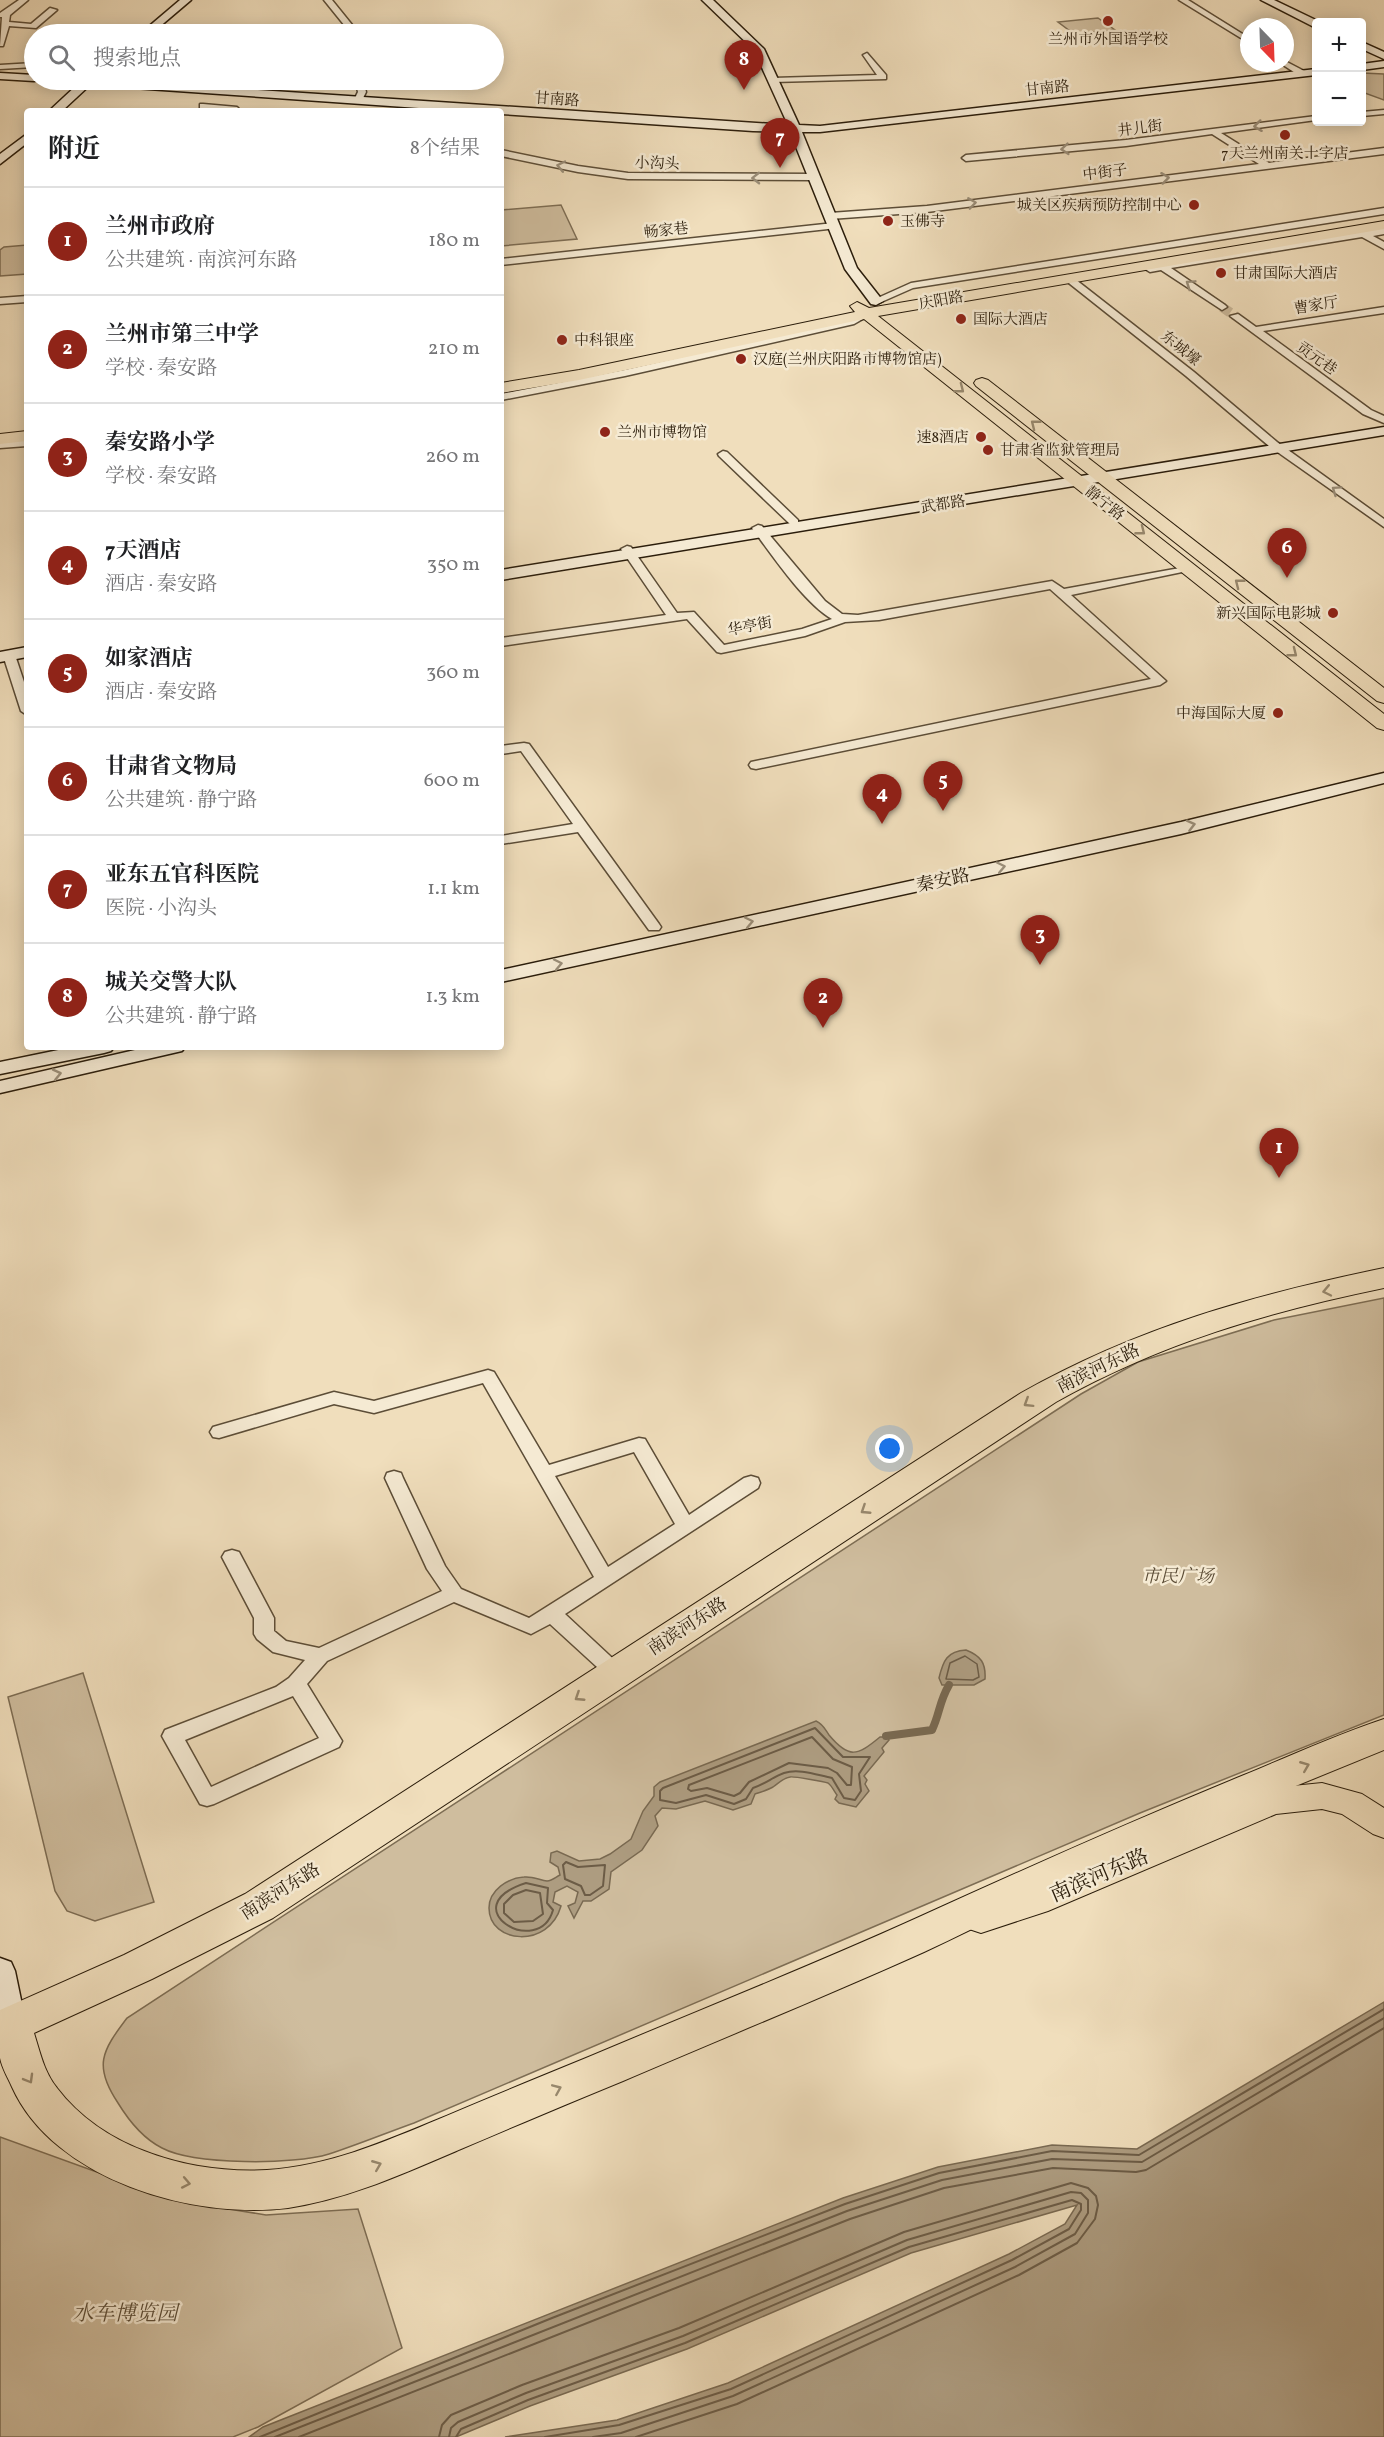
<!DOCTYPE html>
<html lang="zh">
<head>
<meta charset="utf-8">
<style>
  :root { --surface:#fff; --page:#f2f2f2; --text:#202124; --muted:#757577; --line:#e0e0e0; --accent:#8f2418 }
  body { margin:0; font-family:Vollkorn,"Noto Serif SC",serif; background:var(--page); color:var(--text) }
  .controls { position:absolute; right:18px; top:18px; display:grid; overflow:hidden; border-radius:6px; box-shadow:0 3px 15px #0003 }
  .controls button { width:54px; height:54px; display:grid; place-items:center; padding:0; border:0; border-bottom:2px solid var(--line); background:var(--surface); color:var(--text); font:30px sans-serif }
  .compass { position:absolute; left:1240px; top:18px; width:54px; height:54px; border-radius:50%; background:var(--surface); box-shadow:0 3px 15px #0003; rotate:157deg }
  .you { position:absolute; left:890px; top:1449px; width:21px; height:21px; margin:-15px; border:4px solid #fff; border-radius:50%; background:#1a73e8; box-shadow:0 0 0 9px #1a73e833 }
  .badge { display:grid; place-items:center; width:39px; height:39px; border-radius:50%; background:var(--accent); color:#fff; font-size:20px; font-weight:700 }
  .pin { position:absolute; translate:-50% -50px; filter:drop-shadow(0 2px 3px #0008) }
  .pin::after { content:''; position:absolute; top:32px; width:21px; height:18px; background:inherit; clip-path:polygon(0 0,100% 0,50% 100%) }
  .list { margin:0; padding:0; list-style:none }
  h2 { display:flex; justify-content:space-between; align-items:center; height:78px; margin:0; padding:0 24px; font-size:26px }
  h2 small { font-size:20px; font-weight:400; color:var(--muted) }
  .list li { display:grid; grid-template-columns:39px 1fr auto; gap:18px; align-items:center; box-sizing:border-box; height:108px; padding:0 24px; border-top:2px solid var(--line) }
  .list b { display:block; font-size:22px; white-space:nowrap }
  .list p { margin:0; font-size:20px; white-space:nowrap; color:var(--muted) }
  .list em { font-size:20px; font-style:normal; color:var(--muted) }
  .icon { flex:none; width:33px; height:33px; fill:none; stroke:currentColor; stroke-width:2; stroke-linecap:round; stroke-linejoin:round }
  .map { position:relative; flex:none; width:1384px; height:2437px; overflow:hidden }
  .search { position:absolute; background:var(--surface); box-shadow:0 3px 15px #0003; left:24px; top:24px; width:480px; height:66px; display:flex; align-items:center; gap:15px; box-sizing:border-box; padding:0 21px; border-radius:33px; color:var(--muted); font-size:22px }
  .panel { position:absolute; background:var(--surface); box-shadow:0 3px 15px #0003; left:24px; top:108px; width:480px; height:942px; border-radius:6px }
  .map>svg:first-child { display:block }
  .green { fill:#cfbd9e; stroke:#7d6d54; stroke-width:1.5 }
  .water { fill:#ad9c80; stroke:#796951; stroke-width:1.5 }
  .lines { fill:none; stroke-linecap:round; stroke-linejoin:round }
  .shore-far1 { stroke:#6c5c46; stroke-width:1.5 }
  .shore { stroke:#6c5c46; stroke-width:2 }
  .stream { stroke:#796951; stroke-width:8 }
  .street-tunnel { stroke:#c9b799; stroke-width:10; stroke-dasharray:10 5; stroke-linecap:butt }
  .street-casing { stroke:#5c4d37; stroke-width:3 }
  .secondary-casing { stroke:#2b1d0b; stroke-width:3 }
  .primary-casing { stroke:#2b1d0b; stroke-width:2 }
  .highway-casing { stroke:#2b1d0b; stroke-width:2 }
  .street { fill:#f5ead3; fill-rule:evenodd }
  .secondary { fill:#f5ead3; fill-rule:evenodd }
  .primary { fill:#f0debc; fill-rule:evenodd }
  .highway { fill:#f0debc; fill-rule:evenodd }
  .oneway { stroke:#9a8e79 }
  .oneway2 { stroke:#97876c }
  .poi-dot { fill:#8f2418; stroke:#f5ead3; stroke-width:2 }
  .labels { text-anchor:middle; stroke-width:5; stroke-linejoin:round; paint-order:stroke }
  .far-poi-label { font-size:15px; fill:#2b1d0b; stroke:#f5ead3; text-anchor:start }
  .far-street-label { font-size:15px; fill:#2b1d0b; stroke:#f5ead3 }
  .street-label { font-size:18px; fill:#2b1d0b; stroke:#f5ead3 }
  .park-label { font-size:18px; font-style:italic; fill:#5c4d37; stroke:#f5ead3 }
  .near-street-label { font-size:21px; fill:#2b1d0b; stroke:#f5ead3 }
  .near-park-label { font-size:21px; font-style:italic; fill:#5c4d37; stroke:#f5ead3 }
</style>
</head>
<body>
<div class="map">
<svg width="1384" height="2437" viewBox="0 0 1384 2437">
  <rect width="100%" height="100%" fill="#f0debc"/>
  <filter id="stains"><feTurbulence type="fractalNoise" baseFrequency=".00333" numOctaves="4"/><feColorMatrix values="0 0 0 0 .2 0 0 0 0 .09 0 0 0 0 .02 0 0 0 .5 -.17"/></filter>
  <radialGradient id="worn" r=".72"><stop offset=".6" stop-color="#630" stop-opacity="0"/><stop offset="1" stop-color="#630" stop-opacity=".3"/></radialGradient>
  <!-- green -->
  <path class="green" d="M1098,18L1115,30L1074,34L1058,22Z
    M1362,73L1384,74V100L1362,92Z
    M561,205L577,239L501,246V210Z
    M27,245V274L0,276V250L4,247Z
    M1384,1298V1715L1140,1813L414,2123C386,2133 357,2145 329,2154C294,2165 194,2165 162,2148C142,2138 129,2121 118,2103C93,2066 102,2051 127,2018L1081,1394L1138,1362L1274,1320Z
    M83,1673L154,1902L95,1921L67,1911L55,1891L8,1697Z
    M0,2137L174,2200L266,2215L358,2209L402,2348L258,2427L233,2437H0Z"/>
  <!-- water -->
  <path class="water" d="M966,1650C981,1656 986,1663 985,1679L974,1685H942L939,1678C943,1661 947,1651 966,1650Z
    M816,1721C823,1724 825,1729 829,1735C849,1759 857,1756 880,1737H888L889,1740L882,1748L884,1752L864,1776L867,1780L865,1784L869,1791L856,1807L839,1803L835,1799L837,1795C834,1791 832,1786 828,1783C825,1782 793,1776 790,1777C783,1778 779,1783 773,1787C768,1790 761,1792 755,1794L751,1804L733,1810L705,1801L676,1809L662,1808L655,1816L658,1826L642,1850L611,1872L609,1889L591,1901H583L574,1918L568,1906L575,1903L578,1892L567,1886L555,1892L553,1902L561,1906C549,1949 489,1944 489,1908C489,1890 508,1878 524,1877C532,1876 540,1880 547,1881C552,1881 556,1877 560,1875L558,1867L550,1862L551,1853L557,1851L579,1861L600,1859L610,1854L631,1839L643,1811L654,1796V1787L660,1782Z
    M1384,2002V2437H505L617,2420L728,2383L1009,2254L1065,2224L1077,2205L911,2253L687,2349L530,2406L456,2437H249L263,2427L843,2198L938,2167L1052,2145L1137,2149Z"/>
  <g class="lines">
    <!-- shore-far1 -->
    <path class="shore-far1" d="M965,1656L977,1664L979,1677L973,1680L946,1679L950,1663Z"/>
    <!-- shore -->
    <path class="shore" d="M815,1728L843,1757H870L859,1774L861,1791L855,1800L844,1798L832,1778C817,1775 799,1768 784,1773C773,1777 765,1784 753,1788L746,1799L734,1804L706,1795L676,1803L660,1800V1791L663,1788Z
      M812,1737L833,1759L852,1767L851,1785H847L837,1773L828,1768L789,1763L749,1782L740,1793L734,1796L707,1788L691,1791L688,1789L689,1785Z
      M566,1862L578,1867L605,1865L603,1886L590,1895H585L581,1886L565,1879L563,1865Z
      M526,1883L548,1888L547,1903L553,1910C539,1960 451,1907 526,1883Z
      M526,1890L540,1893L543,1914L533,1921L514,1922L504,1913V1904L513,1895Z
      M260,2437L552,2318L845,2204L939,2173L1052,2151L1139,2155L1384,2009
      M275,2437L847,2211L942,2180L1052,2159L1142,2162L1384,2018
      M299,2437L850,2219L944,2188L1053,2168L1136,2172L1146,2170L1384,2028
      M439,2437L442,2425L451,2415L522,2385L679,2328L904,2232L1071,2183L1088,2188L1096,2196L1098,2205L1095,2219L1077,2243L1019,2275L737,2404L636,2437
      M449,2437L451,2428L458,2422L526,2393L683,2336L907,2240L1071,2192L1081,2193L1088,2200V2213L1075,2234L1015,2267L733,2396L621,2433L593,2437
      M456,2437L461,2429L528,2400L685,2343L909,2247L1072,2200L1081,2204V2210L1069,2229L1012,2260L731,2389L619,2425L545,2437"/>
    <!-- stream -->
    <path class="stream" d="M886,1736L932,1730C940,1713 939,1702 949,1685"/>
    <!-- street-tunnel -->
    <path class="street-tunnel" d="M1222,307L1235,316"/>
    <!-- street casing -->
    <g class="street-casing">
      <path id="street" d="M19,0H28L10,15L9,22L31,24L50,8L57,10L36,28L9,26L3,46H0L2,17H0V13Z
        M324,0H332L353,26L354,34H348L345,26Z
        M1179,0H1188L1249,38V43Z
        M867,53L886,75V79L773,82L769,80L773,78L877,75L863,55Z
        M1285,61L1306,72L1307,74L1300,76L1280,63H1285Z
        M34,63V67L0,69V65Z
        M355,80H363L366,92L361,102H358L354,100L358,92Z
        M203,104L237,107L241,111L200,108V104Z
        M1384,110V114L1362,116V112Z
        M1316,116V120L1221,133L1269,163L1384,148V154L927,212L830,219L826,216L830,213L927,206L1259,164L1212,134L1126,146L966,161L962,158L966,155L1126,140Z
        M501,150L578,166L628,173L814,174L818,177L814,180L628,179L578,172L501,156Z
        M1384,208V214L913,288L879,303L871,301L911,283Z
        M834,223L839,226L837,228L501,265V259Z
        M1384,228V234L1373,236L1384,242V249L1362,237L1171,268L1225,305L1227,307L1222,310L1161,270L1150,272L1145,269L1158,261L1164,264L1356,233L1360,229L1365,231Z
        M1065,276H1071L1194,372L1277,442L1384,519V527L1269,446L1186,376L1065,280Z
        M27,296V302L0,304V298Z
        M1384,307V313L1263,331L1371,410L1384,416V423L1363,414L1230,316L1238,314L1256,327Z
        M865,311L870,314L868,316L854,324L625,376L501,400V394L625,370L851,319Z
        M27,440V446L0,448V442Z
        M723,451L727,452L798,520V524H790L719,456L718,454Z
        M758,525L762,526L825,601L842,614L858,615L1052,581L1064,589L1191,566L1193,568L1187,571L1071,595L1166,681L1160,685L756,769L751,768L749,765L751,762L1151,679L1050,589L879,620L845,622L805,636L721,653L717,652L687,619L501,646V638L666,615L621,549L627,546L631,547L677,613L694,612L724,645L802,629L832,619C805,604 771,554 752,528Z
        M9,651L15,655L27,691V715L21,711L3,655Z
        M524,743L529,744L659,924L661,927L659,930H649L578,832L501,844V836L573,824L521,751L501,754V746Z
        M488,1370L494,1372L549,1465L639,1438L645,1439L689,1515L744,1478L751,1476L758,1478L760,1483L758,1488L565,1614L623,1668L626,1673L623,1678L616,1681L609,1678L550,1624L531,1634L454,1602L327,1661L307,1684L342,1741L339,1747L214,1804L207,1806L200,1804L162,1736L165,1730L276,1687L289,1678L305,1660L273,1652L257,1639L254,1634V1618L222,1557L225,1552L232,1550L239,1552L274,1618V1631L286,1641L319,1648L442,1591L427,1569L385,1478L387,1473L394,1471L401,1473L403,1478L445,1566L461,1589L529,1618L594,1577L483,1383L374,1413L334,1404L219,1438L213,1437L210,1432L213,1427L334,1392L374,1401ZM634,1452L675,1524L608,1567L555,1476ZM293,1696L319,1738L211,1787L185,1740Z"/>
    </g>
    <!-- secondary casing -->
    <g class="secondary-casing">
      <path id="secondary" d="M180,0H191L151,34H140Z
        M702,0H713L764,49L799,125L820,126L1316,69V75L820,132H802L857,268L883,301L876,305L871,304L845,269L790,132L753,131L501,114V111H462L90,85L62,111H49L78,84L62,82L61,80H106L788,125L754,50Z
        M1261,0H1274L1320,22H1316V27L1312,26Z
        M1362,42L1384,52V59L1362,49Z
        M1384,61V67L1362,70V64Z
        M0,73L34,75V80H38L34,81L0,79Z
        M27,134V143L0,164V154Z
        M1384,427V435L501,580V570Z
        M27,647V657L0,662V652Z
        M1384,773V783L1181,834L501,982V970L1181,822Z
        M73,1047H114L111,1051L104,1053L0,1074V1062Z
        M148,1047H185L182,1051L0,1093V1081Z
        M0,1958L11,1962L15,1971L26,2024L22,2034L11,2037L0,2033Z"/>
    </g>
    <!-- primary casing -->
    <g class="primary-casing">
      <path id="primary" d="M1384,221V229L878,316L1384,714V730L1377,728L864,319L579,380L501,393V383L579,370L855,312L850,306L857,302L869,308Z
        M982,378L988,380L1384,688V703L1377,701L976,386L974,383L976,380Z
        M27,431V441L0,444V434Z
        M1322,1783L1362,1794L1384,1808V1838L1373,1834L1342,1814L1322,1809L1276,1814L1048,1911L981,1933L969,1929L964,1919L969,1909L1027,1890L1262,1792L1273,1788Z"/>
    </g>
    <!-- highway casing -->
    <g class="highway-casing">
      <path id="highway" d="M1384,1268V1288C1267,1312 1161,1343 1056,1402L273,1918L152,1979L34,2033C40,2052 44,2072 57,2088C104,2150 192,2174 267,2170C328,2166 384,2142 439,2119C488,2098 537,2078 586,2058C697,2011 809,1967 919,1917C1027,1868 1134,1820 1244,1775C1290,1756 1336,1735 1384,1719V1750C1286,1790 1187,1830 1090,1873C1034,1898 979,1926 924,1952C824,1997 723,2038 623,2081C569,2103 515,2126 461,2149C405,2173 348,2199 288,2208C193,2220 54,2180 12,2087C8,2078 2,2068 0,2058C0,2043 0,2025 0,2010L124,1955L245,1894L1021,1393C1138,1327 1253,1295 1384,1268Z"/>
    </g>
    <!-- street -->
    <use href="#street" class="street"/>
    <!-- secondary -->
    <use href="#secondary" class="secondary"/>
    <!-- primary -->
    <use href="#primary" class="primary"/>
    <!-- highway -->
    <use href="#highway" class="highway"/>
  </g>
  <!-- one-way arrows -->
  <defs><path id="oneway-chevron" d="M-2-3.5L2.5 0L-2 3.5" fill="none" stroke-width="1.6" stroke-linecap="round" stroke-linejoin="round" transform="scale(1.5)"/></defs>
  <g class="oneway">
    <use href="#oneway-chevron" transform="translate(1258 126) rotate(173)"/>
    <use href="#oneway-chevron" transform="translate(1065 149) rotate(175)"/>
    <use href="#oneway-chevron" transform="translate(561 166) rotate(-168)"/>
    <use href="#oneway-chevron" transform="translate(756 178) rotate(179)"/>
    <use href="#oneway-chevron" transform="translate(1165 178) rotate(-7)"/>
    <use href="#oneway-chevron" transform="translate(972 203) rotate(-8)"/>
    <use href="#oneway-chevron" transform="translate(1190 284) rotate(-146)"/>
    <use href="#oneway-chevron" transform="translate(1336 490) rotate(-145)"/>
    <use href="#oneway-chevron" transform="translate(1191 825) rotate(-14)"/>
    <use href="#oneway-chevron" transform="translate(1001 867) rotate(-12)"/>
    <use href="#oneway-chevron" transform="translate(749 922) rotate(-12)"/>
    <use href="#oneway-chevron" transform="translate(558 964) rotate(-12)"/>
    <use href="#oneway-chevron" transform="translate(57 1074) rotate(-13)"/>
  </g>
  <g class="oneway2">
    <use href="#oneway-chevron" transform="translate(960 389) rotate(38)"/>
    <use href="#oneway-chevron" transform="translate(1035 424) rotate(-142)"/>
    <use href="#oneway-chevron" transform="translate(1141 531) rotate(38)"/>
    <use href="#oneway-chevron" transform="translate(1239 583) rotate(-142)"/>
    <use href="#oneway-chevron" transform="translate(1293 653) rotate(38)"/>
    <use href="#oneway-chevron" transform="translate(1327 1291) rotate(168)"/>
    <use href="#oneway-chevron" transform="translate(1028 1403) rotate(148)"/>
    <use href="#oneway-chevron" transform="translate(865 1510) rotate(147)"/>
    <use href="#oneway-chevron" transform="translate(579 1697) rotate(147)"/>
    <use href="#oneway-chevron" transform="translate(1305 1766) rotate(-22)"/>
    <use href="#oneway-chevron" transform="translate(29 2079) rotate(60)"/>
    <use href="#oneway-chevron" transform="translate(557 2089) rotate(-23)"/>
    <use href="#oneway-chevron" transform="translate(377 2165) rotate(-22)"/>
    <use href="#oneway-chevron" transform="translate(186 2183) rotate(11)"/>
  </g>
  <!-- markers -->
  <g class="poi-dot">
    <circle cx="1108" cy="21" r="6"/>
    <circle cx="1285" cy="135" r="6"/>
    <circle cx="1194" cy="205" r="6"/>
    <circle cx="888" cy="221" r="6"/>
    <circle cx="1221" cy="273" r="6"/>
    <circle cx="961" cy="319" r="6"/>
    <circle cx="562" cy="340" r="6"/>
    <circle cx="741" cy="359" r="6"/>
    <circle cx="605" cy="432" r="6"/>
    <circle cx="981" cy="437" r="6"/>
    <circle cx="988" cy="450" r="6"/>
    <circle cx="1333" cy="613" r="6"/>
    <circle cx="1278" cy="713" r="6"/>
  </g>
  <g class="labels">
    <!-- far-poi labels -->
    <g class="far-poi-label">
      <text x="1108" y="44" text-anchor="middle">兰州市外国语学校</text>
      <text x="1285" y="158" text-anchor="middle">7天兰州南关十字店</text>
      <text x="1182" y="210" text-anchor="end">城关区疾病预防控制中心</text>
      <text x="900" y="226">玉佛寺</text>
      <text x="1233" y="278">甘肃国际大酒店</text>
      <text x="973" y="324">国际大酒店</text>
      <text x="574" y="345">中科银座</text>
      <text x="753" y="364">汉庭(兰州庆阳路市博物馆店)</text>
      <text x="617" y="437">兰州市博物馆</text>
      <text x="969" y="442" text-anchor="end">速8酒店</text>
      <text x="1000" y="455">甘肃省监狱管理局</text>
      <text x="1321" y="618" text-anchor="end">新兴国际电影城</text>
      <text x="1266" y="718" text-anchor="end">中海国际大厦</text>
    </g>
    <!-- far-street labels -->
    <g class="far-street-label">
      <text transform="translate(1047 88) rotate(-6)" y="5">甘南路</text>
      <text transform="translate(557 99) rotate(4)" y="5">甘南路</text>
      <text transform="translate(1140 128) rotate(-7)" y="5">井儿街</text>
      <text transform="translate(657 163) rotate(1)" y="5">小沟头</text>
      <text transform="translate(1105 172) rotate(-7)" y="5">中街子</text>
      <text transform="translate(666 230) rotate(-6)" y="5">畅家巷</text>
      <text transform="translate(941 300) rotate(-10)" y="5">庆阳路</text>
      <text transform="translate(1316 305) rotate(-9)" y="5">曹家厅</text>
      <text transform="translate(1181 348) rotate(39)" y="5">东城壕</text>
      <text transform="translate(1317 358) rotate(35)" y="5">贡元巷</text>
      <text transform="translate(1105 503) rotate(38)" y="5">静宁路</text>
      <text transform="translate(943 504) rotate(-9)" y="5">武都路</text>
      <text transform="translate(750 626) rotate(-11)" y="5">华亭街</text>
    </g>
    <!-- street labels -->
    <g class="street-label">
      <text transform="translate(943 880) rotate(-12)" y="6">秦安路</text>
      <text transform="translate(1098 1368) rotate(-26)" y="6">南滨河东路</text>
      <text transform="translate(687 1626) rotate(-33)" y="6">南滨河东路</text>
      <text transform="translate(280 1891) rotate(-32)" y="6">南滨河东路</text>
    </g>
    <!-- park labels -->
    <g class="park-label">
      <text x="1178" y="1582">市民广场</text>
    </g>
    <!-- near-street labels -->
    <g class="near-street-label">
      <text transform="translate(1099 1875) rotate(-23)" y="7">南滨河东路</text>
    </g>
    <!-- near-park labels -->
    <g class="near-park-label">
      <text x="125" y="2320">水车博览园</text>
    </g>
  </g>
  <rect width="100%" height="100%" filter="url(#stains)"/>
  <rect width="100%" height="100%" fill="url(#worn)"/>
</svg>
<div class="controls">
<button>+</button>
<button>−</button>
</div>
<svg class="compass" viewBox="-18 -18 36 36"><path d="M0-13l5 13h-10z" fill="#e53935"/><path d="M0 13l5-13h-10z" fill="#757577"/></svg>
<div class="you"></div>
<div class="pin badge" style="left:1279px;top:1178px">1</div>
<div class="pin badge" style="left:823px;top:1028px">2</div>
<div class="pin badge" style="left:1040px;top:965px">3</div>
<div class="pin badge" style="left:882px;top:824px">4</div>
<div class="pin badge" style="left:943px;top:811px">5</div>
<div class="pin badge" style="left:1287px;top:578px">6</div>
<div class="pin badge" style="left:780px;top:168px">7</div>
<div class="pin badge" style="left:744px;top:90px">8</div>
<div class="search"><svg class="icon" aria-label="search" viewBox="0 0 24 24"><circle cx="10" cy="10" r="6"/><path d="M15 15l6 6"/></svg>搜索地点</div>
<section class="panel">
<h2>附近<small>8个结果</small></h2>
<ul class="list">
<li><span class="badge">1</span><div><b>兰州市政府</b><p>公共建筑 · 南滨河东路</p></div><em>180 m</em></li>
<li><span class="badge">2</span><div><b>兰州市第三中学</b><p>学校 · 秦安路</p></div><em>210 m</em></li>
<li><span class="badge">3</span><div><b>秦安路小学</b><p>学校 · 秦安路</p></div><em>260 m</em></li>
<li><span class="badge">4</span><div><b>7天酒店</b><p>酒店 · 秦安路</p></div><em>350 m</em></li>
<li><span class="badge">5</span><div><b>如家酒店</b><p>酒店 · 秦安路</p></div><em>360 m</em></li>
<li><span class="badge">6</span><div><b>甘肃省文物局</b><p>公共建筑 · 静宁路</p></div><em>600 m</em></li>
<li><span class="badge">7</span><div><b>亚东五官科医院</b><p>医院 · 小沟头</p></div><em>1.1 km</em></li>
<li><span class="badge">8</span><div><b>城关交警大队</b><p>公共建筑 · 静宁路</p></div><em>1.3 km</em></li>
</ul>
</section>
</div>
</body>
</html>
